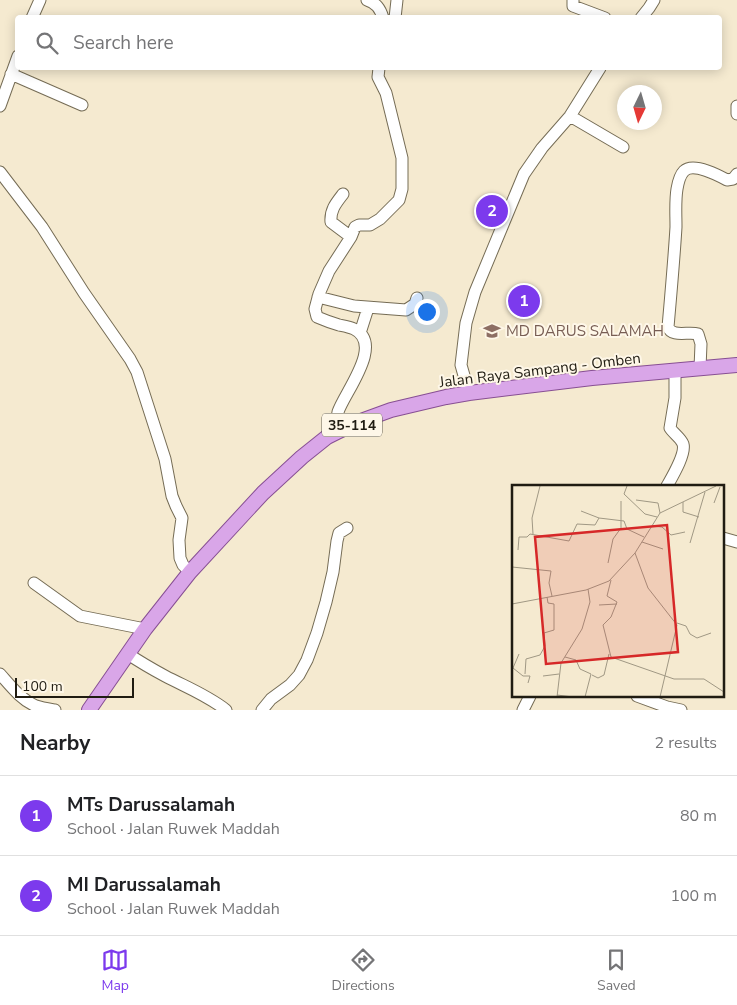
<!DOCTYPE html>
<html lang="en">
<head>
<meta charset="utf-8">
<style>
  :root { --surface:#fff; --page:#f2f2f2; --text:#202124; --muted:#757577; --line:#e0e0e0; --accent:#7c3aed }
  body { margin:0; font-family:"Nunito Sans",sans-serif; background:var(--page); color:var(--text) }
  .compass { position:absolute; left:617px; top:85px; width:45px; height:45px; border-radius:50%; background:var(--surface); box-shadow:0 2px 12px #0003; rotate:185deg }
  .scale { position:absolute; left:15px; bottom:12px; width:119px; box-sizing:border-box; padding-left:5px; border:2px solid #201c12; border-top:0; font-size:14px; line-height:18px; white-space:nowrap; color:#201c12; -webkit-text-stroke:4px #fef7e8; paint-order:stroke }
  .you { position:absolute; left:426px; top:311px; width:18px; height:18px; margin:-12px; border:4px solid #fff; border-radius:50%; background:#1a73e8; box-shadow:0 0 0 8px #1a73e833 }
  .badge { display:grid; place-items:center; width:32px; height:32px; border-radius:50%; background:var(--accent); color:#fff; font-size:16px; font-weight:700 }
  .pin { position:absolute; translate:-50% -50%; border:2px solid #fff; box-shadow:0 1px 5px #0006 }
  .list { margin:0; padding:0; list-style:none }
  h2 { display:flex; justify-content:space-between; align-items:center; height:65px; margin:0; padding:0 20px; font-size:21px }
  h2 small { font-size:16px; font-weight:400; color:var(--muted) }
  .list li { display:grid; grid-template-columns:32px 1fr auto; gap:15px; align-items:center; box-sizing:border-box; height:80px; padding:0 20px; border-top:1px solid var(--line) }
  .list b { display:block; font-size:19px; white-space:nowrap }
  .list p { margin:0; font-size:16px; white-space:nowrap; color:var(--muted) }
  .list em { font-size:16px; font-style:normal; color:var(--muted) }
  .icon { flex:none; width:28px; height:28px; fill:none; stroke:currentColor; stroke-width:2; stroke-linecap:round; stroke-linejoin:round }
  .map { position:relative; flex:none; width:737px; height:710px; overflow:hidden }
  .search { position:absolute; background:var(--surface); box-shadow:0 2px 12px #0003; left:15px; right:15px; top:15px; height:55px; display:flex; align-items:center; gap:12px; box-sizing:border-box; padding:0 18px; border-radius:5px; color:var(--muted); font-size:19px }
  .sheet { height:225px; background:var(--surface) }
  nav { display:flex; justify-content:space-around; align-items:center; box-sizing:border-box; height:70px; border-top:1px solid var(--line); background:var(--surface); font-size:14px; color:var(--muted) }
  nav a { display:grid; justify-items:center; gap:2px }
  nav .on { color:var(--accent) }
  .map>svg:first-child { display:block }
  .lines { fill:none; stroke-linecap:round; stroke-linejoin:round }
  .minor-casing { stroke:#756c55; stroke-width:13 }
  .major-casing { stroke:#874f93; stroke-width:16 }
  .minor { stroke:#fff; stroke-width:11 }
  .major { stroke:#d9a6e8; stroke-width:14 }
  .labels { text-anchor:middle; stroke-width:4; stroke-linejoin:round; paint-order:stroke }
  .shield { fill:#fef7e8; stroke:#635e52; stroke-width:1 }
  .shield-label { font-size:14px; font-weight:bold; fill:#201c12 }
  .education-label { font-size:15px; fill:#785e54; stroke:#fef7e8; text-anchor:start }
  .street-label { font-size:15px; fill:#201c12; stroke:#fef7e8 }
  .inset-road { fill:none; stroke:#a09884; stroke-width:1 }
  .view { fill:#d62828; fill-opacity:0.15; stroke:#d62828; stroke-width:2.5 }
  .inset-edge { fill:none; stroke:#201c12; stroke-width:2.5 }
</style>
</head>
<body>
<div class="map">
<svg width="737" height="710" viewBox="0 0 737 710">
  <rect width="100%" height="100%" fill="#f5ead0"/>
  <g class="lines">
    <!-- minor casing -->
    <g class="minor-casing">
      <path id="minor" d="M367,0C376,3 380,8 383,18
        M573,0V6L605,18
        M32,18L40,0
        M395,18L397,0
        M641,18L649,8L654,0
        M11,74L82,105
        M0,106L18,56
        M737,106V114
        M570,116L623,147
        M0,172L42,227L84,293L130,359L137,372L165,459L172,496L176,506L182,518L179,540L180,558L183,565L190,572
        M343,194C336,203 330,210 331,222L351,237
        M318,297L354,306L406,310L415,304L417,298
        M360,333L368,308
        M700,368L701,344L698,334C689,331 672,338 668,327C671,293 674,260 676,227C676,214 675,201 677,189C678,183 680,175 684,171C693,162 718,175 727,180L733,179L737,174
        M469,393L461,365L466,323L475,292L524,174L542,148L570,116L600,68
        M337,432C337,425 336,419 338,412C344,393 385,344 354,329C350,327 344,326 339,325C332,323 324,320 317,317L315,309L319,294L329,271L351,237L355,227L359,225H370L380,219L399,200L402,189V158L386,93L378,77L379,68
        M667,486C672,477 686,454 683,444C681,438 673,433 670,428L675,398V371
        M723,538L737,542
        M34,583L80,616L145,629
        M128,654C140,662 152,669 165,676C186,687 207,695 226,710
        M0,674C10,685 21,700 36,706C42,708 49,709 55,710
        M637,696L667,707L681,710
        M262,710L271,699L290,685L299,675L307,660L317,633L326,602L333,572L337,541L339,533L347,528
        M523,710L530,696"/>
    </g>
    <!-- major casing -->
    <g class="major-casing">
      <path id="major" d="M89,710L145,629L190,572L263,493L302,457L327,437L337,432L358,422L391,410L446,397L469,393L592,378L737,365"/>
    </g>
    <!-- minor -->
    <use href="#minor" class="minor"/>
    <!-- major -->
    <use href="#major" class="major"/>
  </g>
  <!-- icons -->
  <defs>
    <g id="school-bare" transform="scale(1.35)"><path d="M0-5L7-2L0 1L-7-2ZM-4 1L0 2.5L4 1V4Q0 6-4 4Z" fill="#8d6e63" stroke="#fef7e8" stroke-width="2.5" paint-order="stroke"/></g>
  </defs>
  <g fill-rule="evenodd">
    <use href="#school-bare" x="492" y="331"/>
  </g>
  <g class="labels">
    <!-- shield labels -->
    <rect class="shield" x="322" y="413.5" width="60" height="23" rx="4"/>
    <g class="shield-label">
      <text x="352" y="430">35-114</text>
    </g>
    <!-- education labels -->
    <g class="education-label">
      <text x="506" y="336">MD DARUS SALAMAH</text>
    </g>
    <!-- street labels -->
    <g class="street-label">
      <text transform="translate(540 370) rotate(-7)" y="5">Jalan Raya Sampang - Omben</text>
    </g>
  </g>
  <!-- overview -->
  <g transform="translate(512 485)">
    <rect width="212" height="212" fill="#f5ead0"/>
    <path class="inset-road" d="M115,1L112,9L133,29L145,32M124,15L146,18L148,28M171,17V27L187,32M202,18L208,2M69,26L87,33M140,41L150,42L159,50L173,47M21,49L20,33L28,1M130,57L151,64M178,58L193,7M6,65L7,52H15L18,49L57,56L65,39L83,40L87,33L112,36L115,44L132,52M123,68L136,103L165,140L148,212M96,78L101,54L109,43V16M0,82L39,86L37,98L40,111M99,95L95,111L105,117L99,132L91,140L99,172L162,194H192L212,207M0,119L74,105L97,96L123,68L148,28L204,1M87,120L105,119M165,138L174,141L178,149L185,153L199,148M7,169L1,183L11,191H18L16,198M53,172L64,175L68,184L79,189L73,212M13,189L14,174L28,170L33,161L32,148L42,145V119L36,118L35,112M80,190L86,193L92,190L97,169M31,191L47,189M45,210L61,212M45,212L49,178L70,144L78,117L76,104"/>
    <path class="view" d="M155,40L166,167L34,179L23,52Z"/>
    <rect width="212" height="212" class="inset-edge"/>
  </g>
</svg>
<svg class="compass" viewBox="-18 -18 36 36"><path d="M0-13l5 13h-10z" fill="#e53935"/><path d="M0 13l5-13h-10z" fill="#757577"/></svg>
<div class="scale">100 m</div>
<div class="you"></div>
<div class="pin badge" style="left:524px;top:301px">1</div>
<div class="pin badge" style="left:492px;top:211px">2</div>
<div class="search"><svg class="icon" aria-label="search" viewBox="0 0 24 24"><circle cx="10" cy="10" r="6"/><path d="M15 15l6 6"/></svg>Search here</div>
</div>
<section class="sheet">
<h2>Nearby<small>2 results</small></h2>
<ul class="list">
<li><span class="badge">1</span><div><b>MTs Darussalamah</b><p>School · Jalan Ruwek Maddah</p></div><em>80 m</em></li>
<li><span class="badge">2</span><div><b>MI Darussalamah</b><p>School · Jalan Ruwek Maddah</p></div><em>100 m</em></li>
</ul>
</section>
<nav>
<a class="on"><svg class="icon" aria-label="map" viewBox="0 0 24 24"><path d="M3 6l6-2 6 2 6-2v14l-6 2-6-2-6 2zM9 4v14M15 6v14"/></svg>Map</a>
<a><svg class="icon" aria-label="directions" viewBox="0 0 24 24"><path d="M12 3l9 9-9 9-9-9zM9 14v-3h6M13 9l2 2-2 2"/></svg>Directions</a>
<a><svg class="icon" aria-label="saved" viewBox="0 0 24 24"><path d="M7 4h10v16l-5-4-5 4z"/></svg>Saved</a>
</nav>
</body>
</html>
